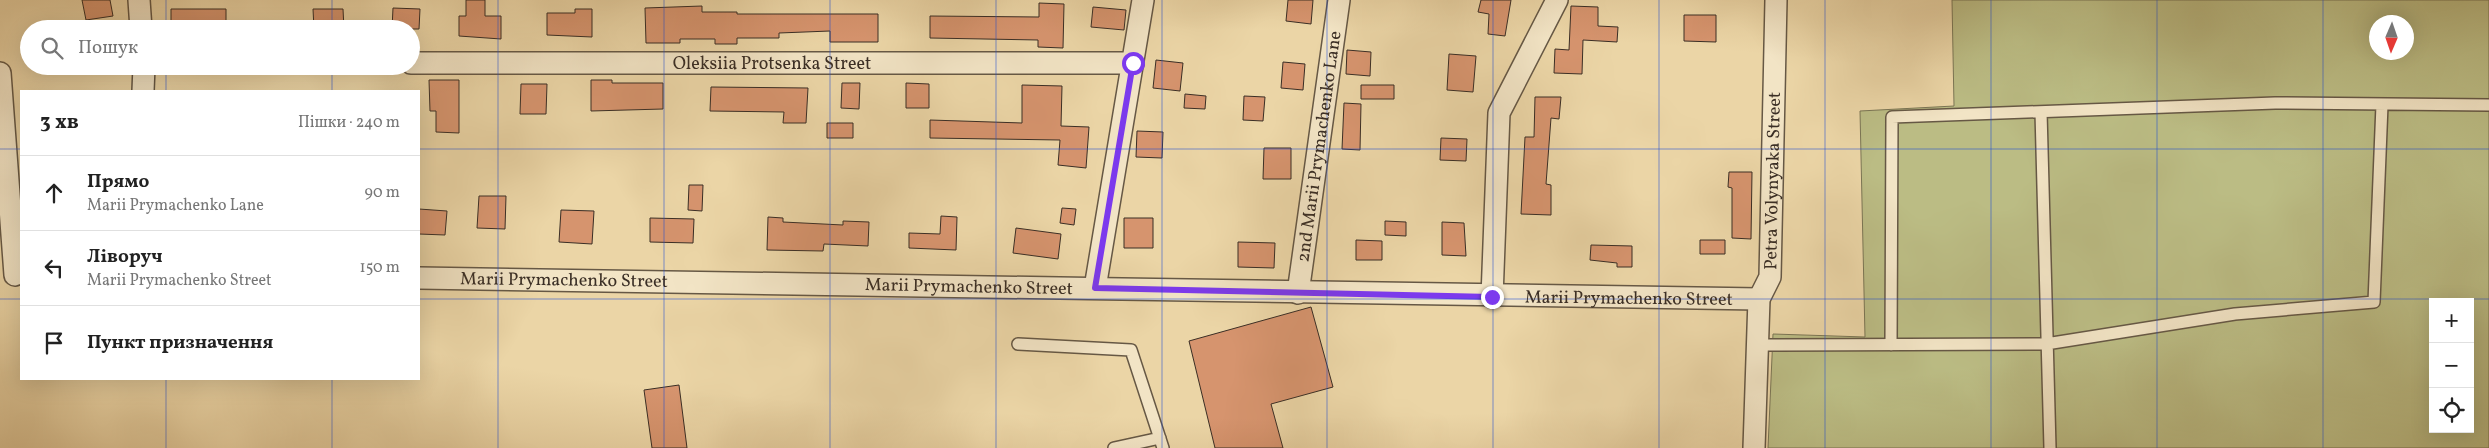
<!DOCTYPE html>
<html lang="uk">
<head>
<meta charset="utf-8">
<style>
  :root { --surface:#fff; --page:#f2f2f2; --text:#222; --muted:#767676; --line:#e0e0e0 }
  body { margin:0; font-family:Vollkorn,serif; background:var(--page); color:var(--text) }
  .controls { position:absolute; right:15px; bottom:15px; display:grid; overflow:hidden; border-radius:0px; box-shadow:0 5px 20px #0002 }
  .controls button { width:45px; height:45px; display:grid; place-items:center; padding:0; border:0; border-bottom:1px solid var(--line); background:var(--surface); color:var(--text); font:25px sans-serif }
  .compass { position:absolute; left:2369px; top:15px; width:45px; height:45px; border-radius:50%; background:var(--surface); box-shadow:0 5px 20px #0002; rotate:182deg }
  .stop { position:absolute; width:15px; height:15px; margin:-11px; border:4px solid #7c3aed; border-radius:50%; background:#fff }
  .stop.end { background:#7c3aed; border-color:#fff; box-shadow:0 1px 5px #0008 }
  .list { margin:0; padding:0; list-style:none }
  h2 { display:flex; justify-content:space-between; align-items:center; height:65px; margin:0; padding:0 20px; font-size:21px }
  h2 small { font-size:16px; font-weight:400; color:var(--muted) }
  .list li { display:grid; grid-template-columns:32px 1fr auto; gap:15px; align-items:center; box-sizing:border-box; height:75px; padding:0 20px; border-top:1px solid var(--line) }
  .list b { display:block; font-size:19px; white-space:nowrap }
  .list p { margin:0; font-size:16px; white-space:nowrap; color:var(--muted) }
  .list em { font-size:16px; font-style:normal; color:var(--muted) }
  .icon { flex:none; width:28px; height:28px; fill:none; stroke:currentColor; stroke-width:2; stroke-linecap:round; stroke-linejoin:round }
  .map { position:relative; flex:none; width:2489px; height:448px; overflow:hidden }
  .search { position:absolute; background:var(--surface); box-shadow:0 5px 20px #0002; left:20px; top:20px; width:400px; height:55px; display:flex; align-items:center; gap:12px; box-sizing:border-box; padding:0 18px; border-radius:28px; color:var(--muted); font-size:19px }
  .panel { position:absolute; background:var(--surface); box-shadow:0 5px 20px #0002; left:20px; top:90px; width:400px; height:290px; border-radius:0px }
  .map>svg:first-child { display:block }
  .green { fill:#bbbc84; stroke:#7a7554; fill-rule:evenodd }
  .building { fill:#d6946e; stroke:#3a2e25 }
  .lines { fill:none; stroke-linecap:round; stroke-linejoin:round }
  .lane-casing { stroke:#665845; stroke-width:14 }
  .street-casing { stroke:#665845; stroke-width:24 }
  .lane { stroke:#f2e4c5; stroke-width:11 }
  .street { stroke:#f2e4c5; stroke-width:21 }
  .route { stroke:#7c3aed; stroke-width:6 }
  .grid { fill:none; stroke:#1d4ed8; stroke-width:1; stroke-opacity:0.55 }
  .labels { text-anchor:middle; stroke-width:4; stroke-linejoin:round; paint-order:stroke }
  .street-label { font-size:18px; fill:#3a2e25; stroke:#f2e4c5 }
</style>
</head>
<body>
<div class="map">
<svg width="2489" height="448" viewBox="0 0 2489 448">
  <rect width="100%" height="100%" fill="#ebd5a6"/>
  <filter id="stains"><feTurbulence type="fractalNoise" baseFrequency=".004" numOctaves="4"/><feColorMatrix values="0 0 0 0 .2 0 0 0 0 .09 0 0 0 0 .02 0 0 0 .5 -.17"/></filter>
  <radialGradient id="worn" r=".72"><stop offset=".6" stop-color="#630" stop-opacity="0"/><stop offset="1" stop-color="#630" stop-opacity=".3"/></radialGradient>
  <!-- green -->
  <path class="green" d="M1952,0H2489V448H1768L1773,334L1865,337L1860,111L1954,106ZM2376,22H2406V52H2376ZM2433,302H2470V429H2433Z"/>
  <!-- building -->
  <path class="building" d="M82,0H110L113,16L86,20Z
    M466,0H485V16H501V39L459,36V16H466Z
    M1288,0H1313L1311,24L1286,21Z
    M1481,0H1511L1505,36L1488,34L1489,14L1478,12Z
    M1039,3L1064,4L1063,48L1038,47V40L930,38V16L1039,17Z
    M702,6V12H737V14H878V42H830V31L779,33V38H737V44H715V39H680V43H646L645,8Z
    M1571,6L1598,7V26L1618,27L1617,42L1583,40L1582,74L1554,73L1555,49L1569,50Z
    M1093,7L1126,10L1124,30L1091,27Z
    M393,8L420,9L419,29H392Z
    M171,9H226V29H171Z
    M313,9H343L344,29H314Z
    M575,9H592V37L547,35V13H575Z
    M1684,15H1716V42L1684,41Z
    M1347,50L1371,52L1370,76L1346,74Z
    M1449,54L1476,56L1473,92L1447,90Z
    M1156,60L1183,63L1180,91L1153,88Z
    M1283,62L1305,64L1303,90L1281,88Z
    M429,80H459V133L436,132V111H430Z
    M591,80H612V83H663V109L591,111Z
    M842,83H860L859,109L841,108Z
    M906,83L929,84V108H906Z
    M521,84H547L546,114H520Z
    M1022,85L1062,86L1061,126L1089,127L1086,168L1058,165L1060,140L930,138V120L1022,123Z
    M1361,85H1394V99H1361Z
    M711,87L808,88L806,123H783L784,112L710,111Z
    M1185,94L1206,96L1205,109L1184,108Z
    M1244,96L1265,97L1263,121L1243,120Z
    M1535,97H1561L1559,119L1551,118L1546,184L1551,185V215L1521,214L1525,137H1534Z
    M1344,103L1361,104L1360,150L1342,149Z
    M827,123H853V138H827Z
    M1137,131L1163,132L1162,158L1136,157Z
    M1441,138L1467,139L1466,161L1440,160Z
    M1264,148H1291V179H1263Z
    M1729,172H1752L1751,239L1732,238V188L1728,187Z
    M689,185H703L702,211L688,210Z
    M479,196H506L505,229L477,228Z
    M1062,208L1076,209L1074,225L1060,223Z
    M419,209L447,211L445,235L419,234Z
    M561,210L594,211L592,244L559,242Z
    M941,216L957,217L956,250L909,248V233L940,234Z
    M768,217L783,218V222L843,225V221L869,222L868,246L824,244L823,251L767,250Z
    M650,218L694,219L693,243L650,242Z
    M1124,218H1153V248H1124Z
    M1385,221L1406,222V236L1385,235Z
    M1442,222L1464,223L1466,256L1442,255Z
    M1016,228L1061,234L1058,259L1013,253Z
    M1356,240L1382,241V260H1356Z
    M1700,240H1725V254H1700Z
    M1238,242L1275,243L1274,268L1238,267Z
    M1591,245L1632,246V267H1617V263L1590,260Z
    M1311,307L1333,387L1271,404L1283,448H1215L1189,341Z
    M679,385L687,448H652L644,390Z"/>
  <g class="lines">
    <!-- lane casing -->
    <g class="lane-casing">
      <path id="lane" d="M2041,112L2050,448
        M1018,344L1131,350L1163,448
        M1758,345L2046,344L2235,314L2374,302L2382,105
        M1891,345L1892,117L2275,103L2489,105
        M1114,448L1160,438"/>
    </g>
    <!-- street casing -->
    <g class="street-casing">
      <g id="street">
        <path d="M139,0L141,29"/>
        <path id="s1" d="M411,63H1133"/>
        <path d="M0,73L15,275"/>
        <path d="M143,91L144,66"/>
        <path id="s2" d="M419,278C866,281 1312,296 1759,299"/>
        <path d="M1095,288L1143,0"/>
        <path id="s3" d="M1298,293L1339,0"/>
        <path d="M1492,297L1499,113L1557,0"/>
        <path id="s4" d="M1754,448L1759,299L1770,277L1776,0"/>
      </g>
    </g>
    <!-- lane -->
    <use href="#lane" class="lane"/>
    <!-- street -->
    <use href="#street" class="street"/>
  </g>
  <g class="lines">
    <!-- route -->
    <path class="route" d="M1133,63L1095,288L1492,297"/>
  </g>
  <!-- grid -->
  <path class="grid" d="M166,0V29M332,0V29M498,0V448M664,0V448M830,0V448M996,0V448M1162,0V448M1327,0V448M1493,0V448M1659,0V448M1825,0V448M1991,0V448M2157,0V448M2323,0V448M166,66V91M332,66V91M0,149H21M419,149H2489M0,299H21M419,299H2489M166,379V448M332,379V448"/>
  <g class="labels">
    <!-- street labels -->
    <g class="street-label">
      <text dy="6" stroke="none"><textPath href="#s1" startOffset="361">Oleksiia Protsenka Street</textPath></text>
      <text dy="6" stroke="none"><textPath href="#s3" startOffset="148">2nd Marii Prymachenko Lane</textPath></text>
      <text dy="6" stroke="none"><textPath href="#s4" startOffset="270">Petra Volynyaka Street</textPath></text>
      <text dy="6" stroke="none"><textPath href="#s2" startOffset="145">Marii Prymachenko Street</textPath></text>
      <text dy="6" stroke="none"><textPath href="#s2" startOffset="550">Marii Prymachenko Street</textPath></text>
      <text dy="6" stroke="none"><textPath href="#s2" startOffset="1210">Marii Prymachenko Street</textPath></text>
    </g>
  </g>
  <rect width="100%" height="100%" filter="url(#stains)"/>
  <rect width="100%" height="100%" fill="url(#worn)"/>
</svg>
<div class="controls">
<button>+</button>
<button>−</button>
<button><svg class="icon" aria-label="locate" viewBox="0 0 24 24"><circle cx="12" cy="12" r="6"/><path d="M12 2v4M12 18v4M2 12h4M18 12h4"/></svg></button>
</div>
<svg class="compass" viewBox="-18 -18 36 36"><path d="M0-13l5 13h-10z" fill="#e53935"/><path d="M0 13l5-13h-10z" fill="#767676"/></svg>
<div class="stop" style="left:1133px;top:63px"></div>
<div class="stop end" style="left:1492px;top:297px"></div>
<div class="search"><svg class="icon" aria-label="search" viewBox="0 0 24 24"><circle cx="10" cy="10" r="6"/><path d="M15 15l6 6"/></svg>Пошук</div>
<section class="panel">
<h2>3 хв<small>Пішки · 240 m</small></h2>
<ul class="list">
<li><svg class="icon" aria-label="ahead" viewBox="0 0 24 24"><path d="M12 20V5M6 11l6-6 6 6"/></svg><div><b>Прямо</b><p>Marii Prymachenko Lane</p></div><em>90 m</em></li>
<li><svg class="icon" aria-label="left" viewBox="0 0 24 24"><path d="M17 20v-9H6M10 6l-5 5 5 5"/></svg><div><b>Ліворуч</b><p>Marii Prymachenko Street</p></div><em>150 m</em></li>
<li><svg class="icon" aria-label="arrive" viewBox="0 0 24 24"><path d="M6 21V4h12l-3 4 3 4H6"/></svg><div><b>Пункт призначення</b></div></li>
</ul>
</section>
</div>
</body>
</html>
